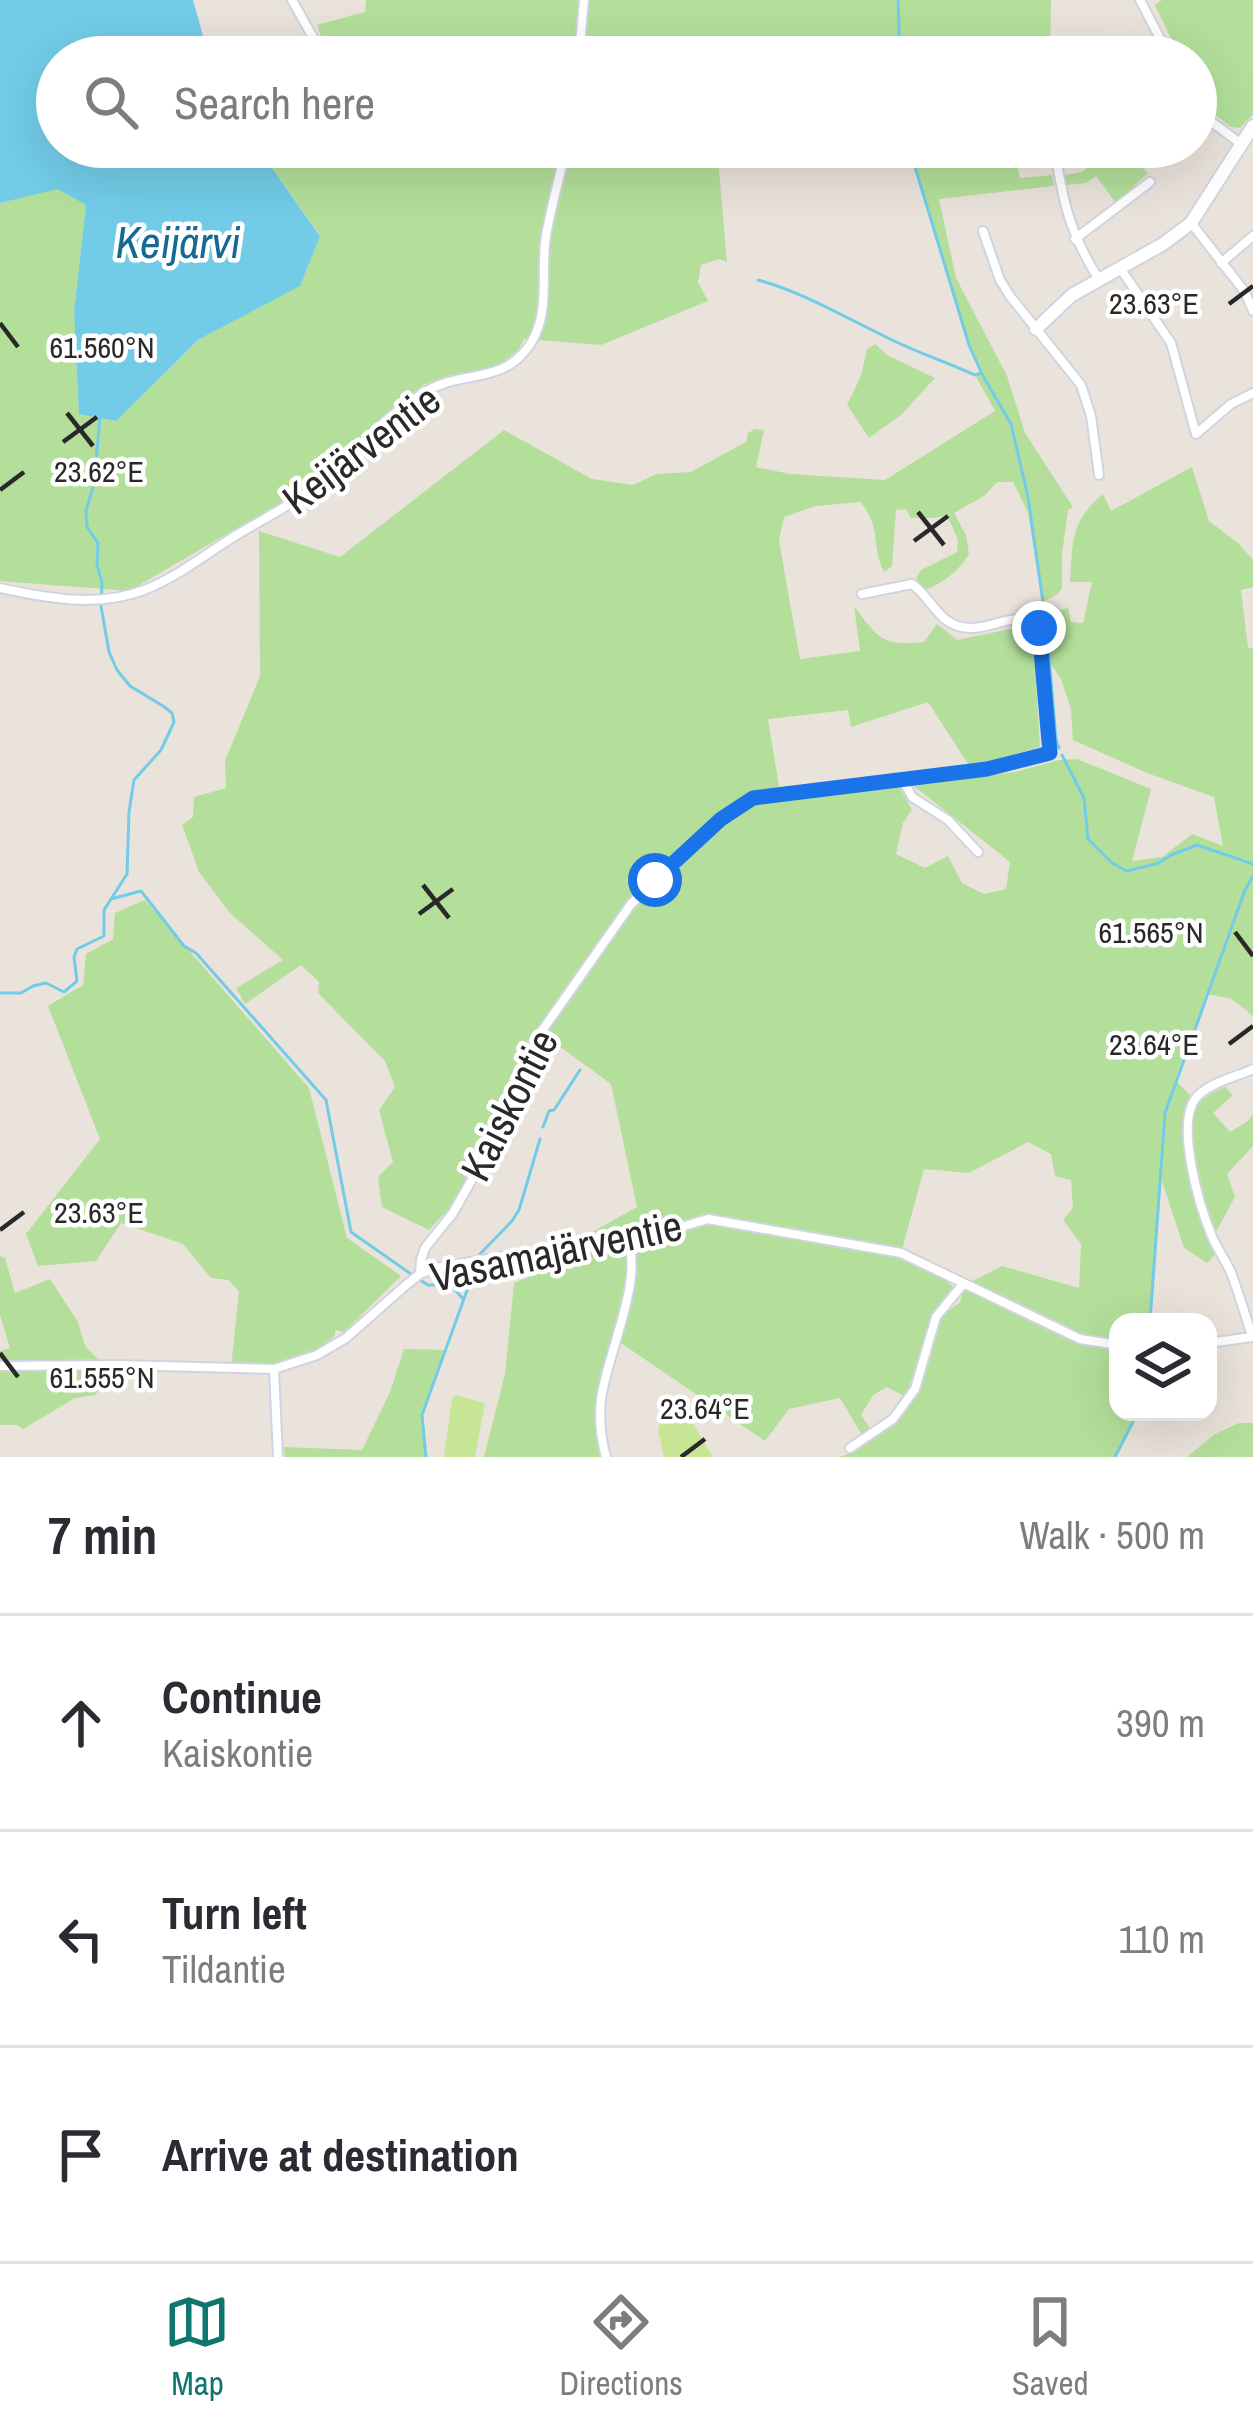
<!DOCTYPE html>
<html lang="en">
<head>
<meta charset="utf-8">
<style>
  :root { --surface:#fff; --page:#f2f2f3; --text:#2b2b33; --muted:#7c7c81; --line:#e1e1e2; --accent:#0f766e }
  body { margin:0; font-family:"Archivo Narrow",sans-serif; background:var(--page); color:var(--text) }
  .controls { position:absolute; right:36px; bottom:36px; display:grid; overflow:hidden; border-radius:24px; box-shadow:0 12px 48px #0002 }
  .controls button { width:108px; height:108px; display:grid; place-items:center; padding:0; border:0; border-bottom:3px solid var(--line); background:var(--surface); color:var(--text); font:60px sans-serif }
  .stop { position:absolute; width:36px; height:36px; margin:-27px; border:9px solid #1a73e8; border-radius:50%; background:#fff }
  .stop.end { background:#1a73e8; border-color:#fff; box-shadow:0 3px 12px #0008 }
  .list { margin:0; padding:0; list-style:none }
  h2 { display:flex; justify-content:space-between; align-items:center; height:156px; margin:0; padding:0 48px; font-size:51px }
  h2 small { font-size:39px; font-weight:400; color:var(--muted) }
  .list li { display:grid; grid-template-columns:78px 1fr auto; gap:36px; align-items:center; box-sizing:border-box; height:216px; padding:0 48px; border-top:3px solid var(--line) }
  .list b { display:block; font-size:45px; white-space:nowrap }
  .list p { margin:0; font-size:39px; white-space:nowrap; color:var(--muted) }
  .list em { font-size:39px; font-style:normal; color:var(--muted) }
  .icon { flex:none; width:66px; height:66px; fill:none; stroke:currentColor; stroke-width:2; stroke-linecap:round; stroke-linejoin:round }
  .map { position:relative; flex:none; width:1253px; height:1457px; overflow:hidden }
  .search { position:absolute; background:var(--surface); box-shadow:0 12px 48px #0002; left:36px; right:36px; top:36px; height:132px; display:flex; align-items:center; gap:30px; box-sizing:border-box; padding:0 42px; border-radius:66px; color:var(--muted); font-size:45px }
  .sheet { height:804px; background:var(--surface) }
  nav { display:flex; justify-content:space-around; align-items:center; box-sizing:border-box; height:168px; border-top:3px solid var(--line); background:var(--surface); font-size:33px; color:var(--muted) }
  nav a { display:grid; justify-items:center; gap:6px }
  nav .on { color:var(--accent) }
  .map>svg:first-child { display:block }
  .green { fill:#b3df9a }
  .pitch { fill:#c6e696 }
  .water { fill:#72cce8 }
  .lines { fill:none; stroke-linecap:round; stroke-linejoin:round }
  .stream { stroke:#72cce8; stroke-width:3 }
  .street-casing { stroke:#d0d4e1; stroke-width:12 }
  .secondary-casing { stroke:#d0d4e1; stroke-width:16 }
  .street { stroke:#fff; stroke-width:8 }
  .secondary { stroke:#fff; stroke-width:12 }
  .route { stroke:#1a73e8; stroke-width:15 }
  .ticks { fill:none; stroke:#292929; stroke-width:4.5 }
  .labels { text-anchor:middle; stroke-width:9; stroke-linejoin:round; paint-order:stroke }
  .street-label { font-size:42px; fill:#292929; stroke:#fff }
  .water-label { font-size:45px; font-style:italic; fill:#146a92; stroke:#fff }
  .ticks-label { font-size:30px; text-anchor:middle; fill:#292929; stroke:#fff; stroke-width:9; stroke-linejoin:round; paint-order:stroke }
</style>
</head>
<body>
<div class="map">
<svg width="1253" height="1457" viewBox="0 0 1253 1457">
  <rect width="100%" height="100%" fill="#eae3db"/>
  <!-- green -->
  <path class="green" d="M366,0H1051L1050,57H328L317,25L365,12Z
    M1162,0H1253V114L1240,128L1231,127L1213,113L1205,124L1196,117V57H1175L1177,51L1155,5Z
    M315,147H717L727,262L720,259L701,265L698,282L708,301L601,345L524,339L518,350L494,369L461,373L423,385L299,492L129,591L0,581V203L58,188L86,205L74,311L79,413L115,421L198,340L300,285L320,235L269,164Z
    M909,147H1013L1020,178L1052,175L1054,186L939,199L956,278L1007,376L1025,433L1073,507L1068,510L1062,554V588L1058,594L1042,602L1028,512L1013,482H997L984,496L954,513L966,535L969,554C958,572 944,582 926,590L916,579L921,570L957,552L958,540L947,515L934,518H911L906,509L896,510L892,566L884,572C870,545 883,529 860,502L816,506L784,517L779,541L800,659L860,651L854,606C879,639 881,646 924,642L937,624L957,640L1015,628L1033,632L1040,747L970,767L928,702L851,727L848,710L768,719L781,799L899,786L912,810L903,823L896,854L925,868L948,856L962,883L984,894L1006,889L1010,862L914,786L1019,771L1059,760L1077,759L1151,789L1132,861L1162,857L1192,834L1223,846L1214,797L1147,773L1073,740L1071,709L1061,679L1051,664L1046,622L1054,612L1068,608L1071,622L1083,623L1092,582H1070C1073,541 1070,522 1103,494L1111,511L1192,467L1209,521L1238,543L1253,560V587L1241,590L1248,648H1253V1016L1232,999L1207,994L1175,1080L1191,1096L1186,1107L1188,1176L1215,1255L1207,1263L1184,1248L1161,1178L1150,1322H1118V1412H1138L1115,1457H838L851,1453L899,1418L921,1382L935,1330L942,1316L960,1302L963,1292L973,1281L1002,1266L1079,1288L1081,1244L1063,1220L1073,1208L1071,1180L1055,1176L1051,1154L1028,1142L969,1173L924,1169L900,1257L940,1276L955,1288L930,1322L906,1397L887,1387L873,1395L861,1415L871,1430L863,1437L840,1398L789,1409L765,1441L612,1337C600,1377 592,1416 602,1457H484L505,1374L514,1283L536,1274L590,1233L637,1207L611,1084L537,1030L528,1041L509,1079L506,1101L501,1107L500,1117L451,1206L429,1230L382,1207L378,1177L393,1162L379,1110L395,1087L385,1061L318,993L319,982L301,965L245,1004L236,988L283,960L230,913L199,872L182,825L193,817L194,797L226,788L225,761L260,676L259,531L340,557L504,430L592,479L633,485L656,474L691,472L746,442L748,433L755,429L764,430L756,467L790,474L885,480L995,411L975,375L981,372L969,345Z
    M1110,147H1126L1124,149L1148,173L1116,203L1096,176L1086,183L1067,185L1065,175L1082,172Z
    M875,344L887,355L935,378L901,415L869,438L847,405L861,376L867,349Z
    M145,900L309,1088L347,1238L401,1276L344,1332L335,1330V1335C310,1364 267,1365 231,1367L239,1292L229,1280L211,1278L183,1244L121,1223L96,1261L38,1266L26,1234L100,1139L48,1006L83,985L86,954L113,939L115,913Z
    M1225,1087L1233,1095L1213,1113L1230,1132L1248,1121L1253,1114V1146L1227,1174L1235,1197L1217,1230L1212,1228C1203,1196 1181,1144 1194,1111C1200,1098 1213,1092 1225,1087Z
    M0,1256L5,1258L15,1293L50,1279L78,1322L85,1346L113,1375L105,1380L95,1395L75,1398L23,1429L17,1425H0V1351L10,1348L0,1315Z
    M404,1349L446,1350L422,1415L426,1457H285L284,1447L362,1450L390,1392Z
    M1239,1423H1253V1457H1187L1215,1434Z"/>
  <!-- pitch -->
  <path class="pitch" d="M456,1395L485,1403L475,1457H444L452,1398Z
    M661,1420H691L713,1457H664L658,1431Z"/>
  <!-- water -->
  <path class="water" d="M0,0H193L207,50L213,57H57V147H257L320,236L300,286L198,340L116,421L79,414L74,311L86,205L58,189L0,203Z"/>
  <g class="lines">
    <!-- stream -->
    <path class="stream" d="M898,0L900,57
      M909,147L969,345L982,374
      M758,280C803,292 846,318 888,338C916,352 946,362 975,375L981,373
      M983,376L1011,424L1028,497L1044,609
      M1046,617L1056,740L1059,748
      M1062,755L1084,798L1088,839L1112,863L1127,871L1159,863L1171,855L1197,845L1253,864
      M111,899L141,891L184,946L196,953L326,1100L351,1232L411,1274
      M0,993H21L33,986L46,983L64,992L77,981L74,957L77,949L104,936V910L127,874L129,812L134,780L161,750L174,722L172,713L163,706L130,686L117,670L109,652L101,606L102,583L97,565L98,543L87,527L86,511L94,484L100,417
      M543,1127L549,1111L554,1110L580,1070
      M479,1255L512,1221L519,1210L540,1139
      M420,1280L428,1285H451L463,1299
      M1150,1322L1165,1113L1245,890L1253,876
      M426,1457L422,1415L474,1271
      M1115,1457L1138,1412"/>
    <!-- street casing -->
    <g class="street-casing">
      <path id="street" d="M292,0L324,57
        M1140,0L1168,54
        M579,57L584,0
        M1091,57V45
        M1213,123L1240,143
        M1054,147C1063,200 1069,232 1098,278
        M1192,224L1245,292L1253,311
        M983,231L1000,280L1010,296L1081,385L1091,416L1099,475
        M1075,239L1150,182
        M1221,263L1253,236
        M1120,268L1171,343L1196,434L1231,404L1253,393
        M0,588C46,598 98,608 144,590C178,577 207,553 238,534C267,517 297,502 323,480C357,450 387,414 427,391C464,369 503,386 531,343C551,310 540,272 546,236C551,206 560,177 566,147
        M903,780L912,797L948,820L978,852
        M420,1274L421,1260L425,1248L453,1213L505,1121L519,1072L539,1035L631,904L721,819L744,803L762,795L939,776L1032,759L1050,753L1041,632C1024,606 996,628 971,628C939,628 934,600 912,584L862,594
        M1252,1337C1246,1316 1239,1295 1232,1275C1226,1260 1216,1248 1211,1234C1199,1205 1176,1125 1195,1099C1207,1083 1236,1077 1253,1069
        M1208,1343L1252,1337
        M0,1366L120,1365L274,1369L317,1355L346,1338L406,1285L420,1274L436,1268L499,1257L627,1243L708,1219L901,1253L1080,1339L1118,1345
        M274,1369L278,1457
        M850,1448L893,1419L915,1389L936,1317L963,1284
        M606,1457C601,1439 599,1419 601,1400C605,1361 645,1275 627,1243"/>
    </g>
    <!-- secondary casing -->
    <g class="secondary-casing">
      <path id="secondary" d="M1036,329L1072,295L1163,244L1191,223L1253,126"/>
    </g>
    <!-- street -->
    <use href="#street" class="street"/>
    <!-- secondary -->
    <use href="#secondary" class="secondary"/>
  </g>
  <g class="lines">
    <!-- route -->
    <path class="route" d="M655,880L721,819L753,798L987,769L1050,753L1039,628"/>
  </g>
  <!-- ticks -->
  <path class="ticks" d="M1229,304L1253,286M0,323L18,347M67,413L93,446M63,442L97,417M0,490L24,472M918,512L944,545M914,541L948,516M423,885L449,918M419,914L453,889M1235,932L1253,956M1229,1044L1253,1026M0,1230L24,1212M0,1353L18,1377M681,1457L705,1439"/>
  <g class="labels">
    <!-- street labels -->
    <g class="street-label">
      <text transform="translate(361 449) rotate(-37)" y="15">Keijärventie</text>
      <text transform="translate(509 1105) rotate(-63)" y="15">Kaiskontie</text>
      <text transform="translate(556 1251) rotate(-12)" y="15">Vasamajärventie</text>
    </g>
    <!-- water labels -->
    <g class="water-label">
      <text x="178" y="258">Keijärvi</text>
    </g>
  </g>
  <g class="ticks-label">
    <text x="1154" y="314">23.63°E</text>
    <text x="102" y="358">61.560°N</text>
    <text x="99" y="482">23.62°E</text>
    <text x="1151" y="943">61.565°N</text>
    <text x="1154" y="1055">23.64°E</text>
    <text x="99" y="1223">23.63°E</text>
    <text x="102" y="1388">61.555°N</text>
    <text x="705" y="1419">23.64°E</text>
  </g>
</svg>
<div class="controls">
<button><svg class="icon" aria-label="layers" viewBox="0 0 24 24"><path d="M12 4l9 5-9 5-9-5zM3 14l9 5 9-5"/></svg></button>
</div>
<div class="stop" style="left:655px;top:880px"></div>
<div class="stop end" style="left:1039px;top:628px"></div>
<div class="search"><svg class="icon" aria-label="search" viewBox="0 0 24 24"><circle cx="10" cy="10" r="6"/><path d="M15 15l6 6"/></svg>Search here</div>
</div>
<section class="sheet">
<h2>7 min<small>Walk · 500 m</small></h2>
<ul class="list">
<li><svg class="icon" aria-label="ahead" viewBox="0 0 24 24"><path d="M12 20V5M6 11l6-6 6 6"/></svg><div><b>Continue</b><p>Kaiskontie</p></div><em>390 m</em></li>
<li><svg class="icon" aria-label="left" viewBox="0 0 24 24"><path d="M17 20v-9H6M10 6l-5 5 5 5"/></svg><div><b>Turn left</b><p>Tildantie</p></div><em>110 m</em></li>
<li><svg class="icon" aria-label="arrive" viewBox="0 0 24 24"><path d="M6 21V4h12l-3 4 3 4H6"/></svg><div><b>Arrive at destination</b></div></li>
</ul>
</section>
<nav>
<a class="on"><svg class="icon" aria-label="map" viewBox="0 0 24 24"><path d="M3 6l6-2 6 2 6-2v14l-6 2-6-2-6 2zM9 4v14M15 6v14"/></svg>Map</a>
<a><svg class="icon" aria-label="directions" viewBox="0 0 24 24"><path d="M12 3l9 9-9 9-9-9zM9 14v-3h6M13 9l2 2-2 2"/></svg>Directions</a>
<a><svg class="icon" aria-label="saved" viewBox="0 0 24 24"><path d="M7 4h10v16l-5-4-5 4z"/></svg>Saved</a>
</nav>
</body>
</html>
